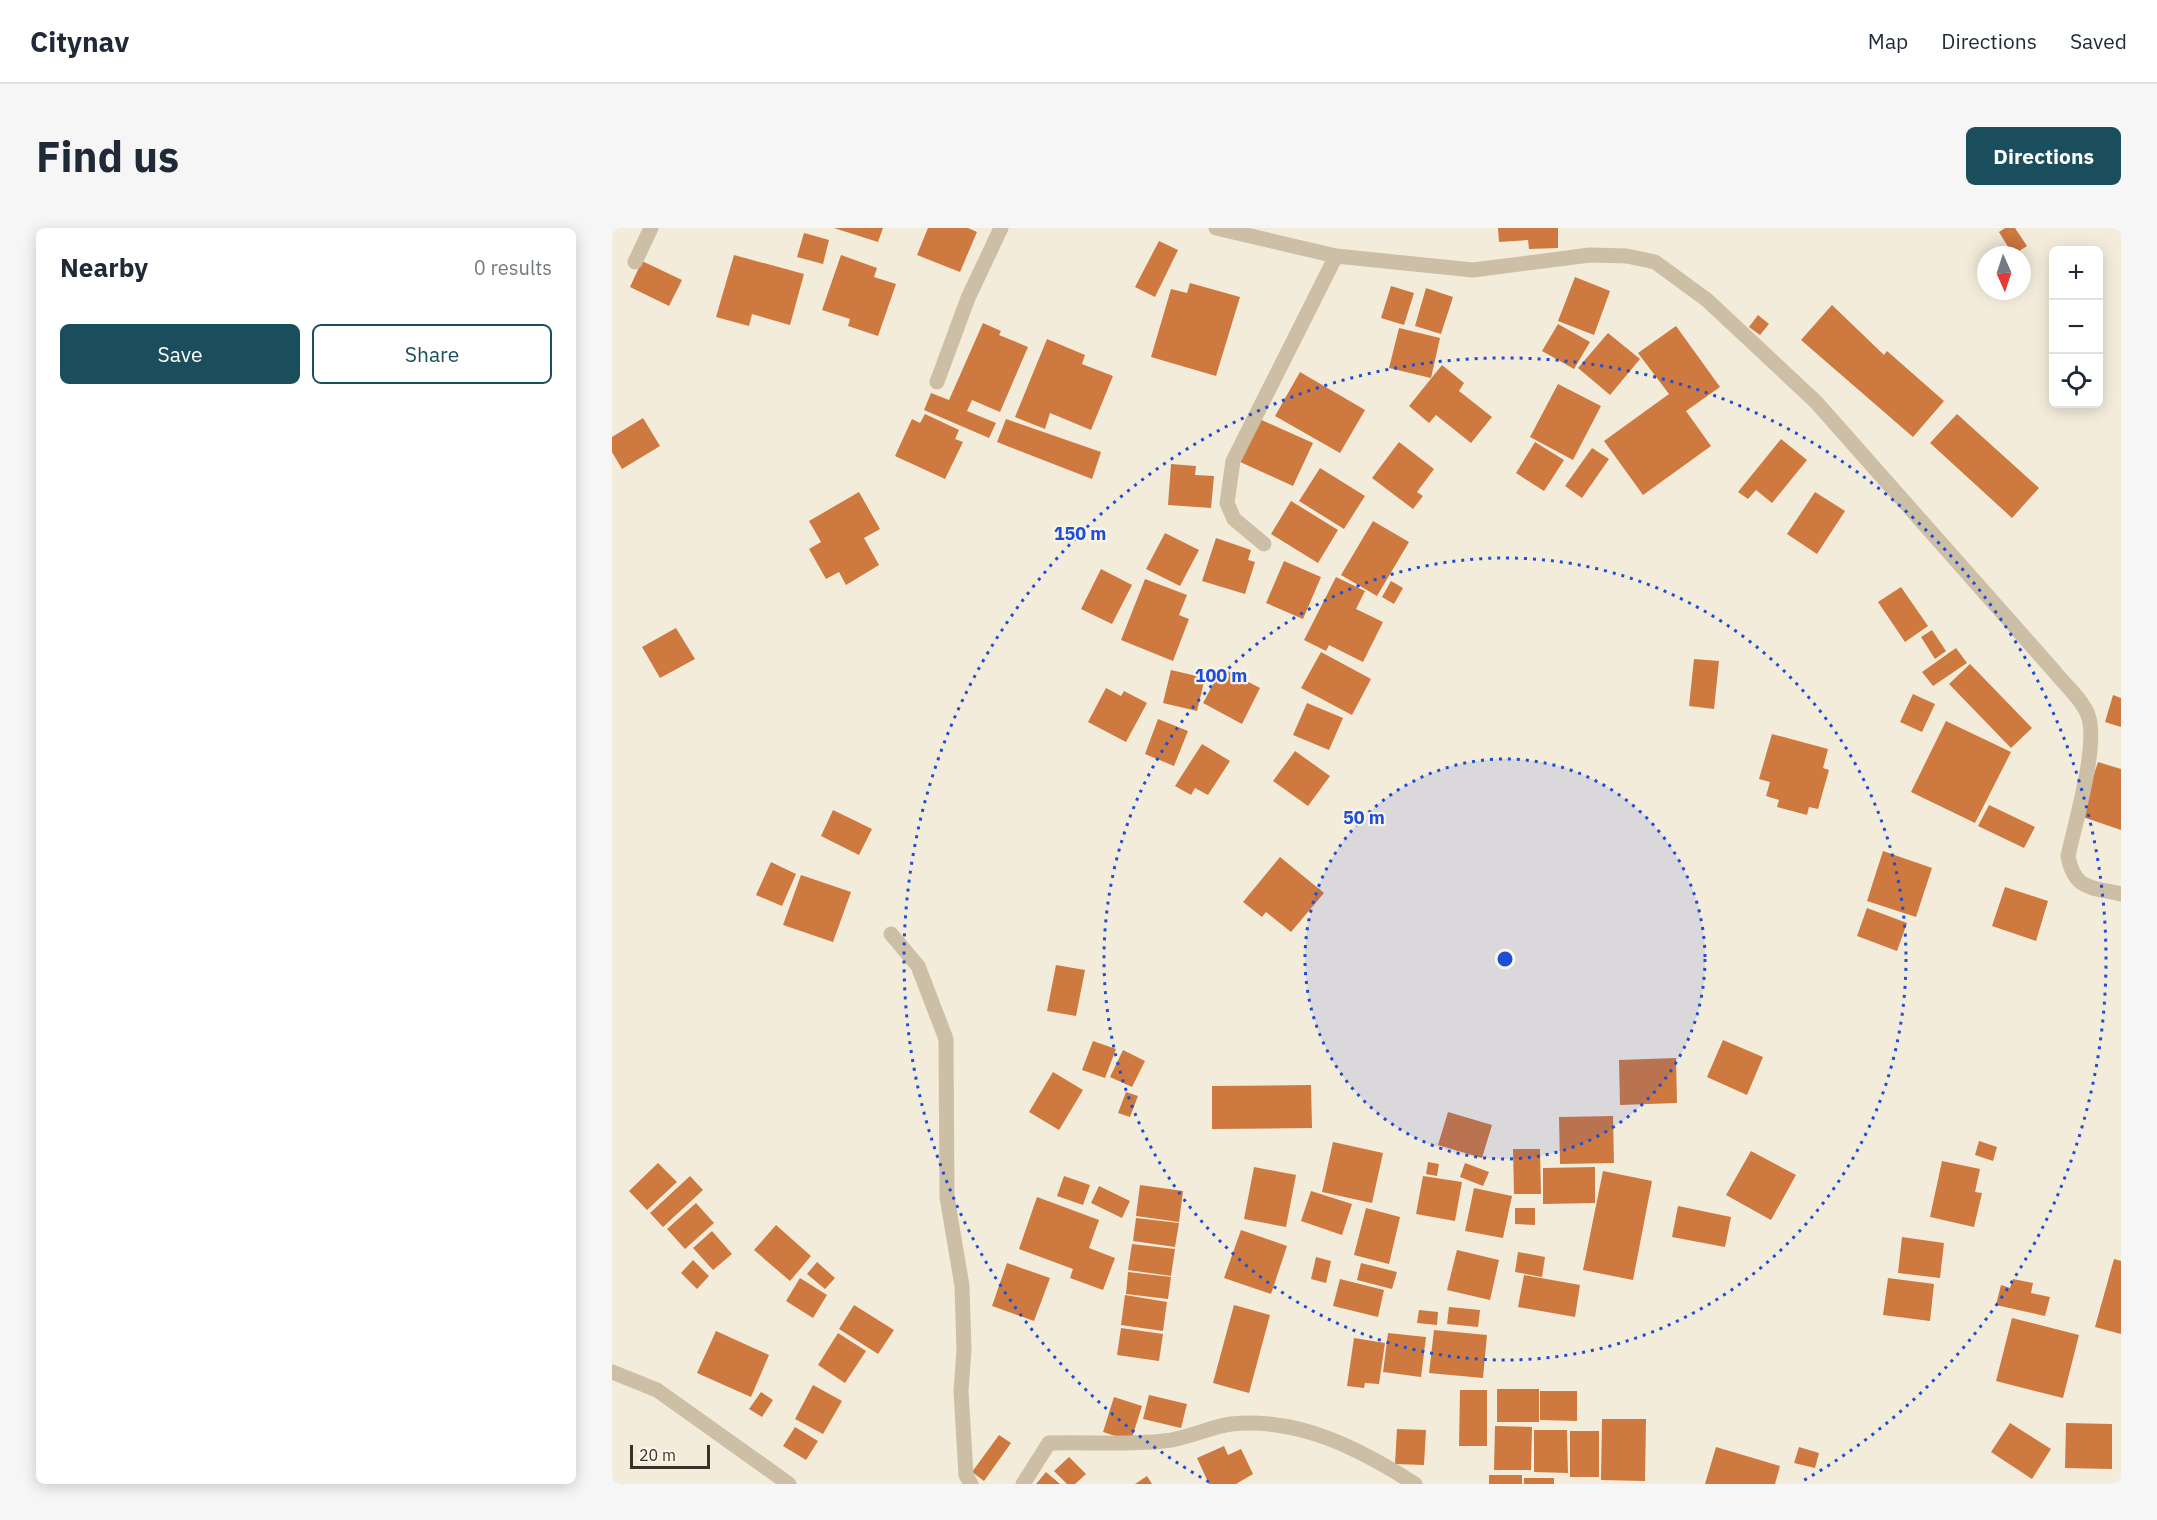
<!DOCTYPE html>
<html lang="en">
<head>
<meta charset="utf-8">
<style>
  :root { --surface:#fff; --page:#f6f6f7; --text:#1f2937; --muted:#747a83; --line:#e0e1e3; --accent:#1a4e5d }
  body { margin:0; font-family:"IBM Plex Sans",sans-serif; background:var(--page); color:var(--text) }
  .controls { position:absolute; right:18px; top:18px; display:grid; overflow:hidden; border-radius:9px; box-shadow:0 3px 15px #0003 }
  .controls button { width:54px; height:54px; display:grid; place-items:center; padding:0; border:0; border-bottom:2px solid var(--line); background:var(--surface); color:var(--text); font:30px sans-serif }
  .compass { position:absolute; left:1365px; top:18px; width:54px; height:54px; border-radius:50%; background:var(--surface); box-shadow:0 3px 15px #0003; rotate:177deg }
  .scale { position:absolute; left:18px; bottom:15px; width:80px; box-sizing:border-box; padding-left:6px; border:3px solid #393028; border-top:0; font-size:16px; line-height:21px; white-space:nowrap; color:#393028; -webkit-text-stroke:4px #fbf5e8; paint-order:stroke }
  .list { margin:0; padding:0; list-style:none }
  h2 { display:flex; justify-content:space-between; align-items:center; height:78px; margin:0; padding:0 24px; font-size:26px }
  h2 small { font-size:20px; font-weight:400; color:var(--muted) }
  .actions { display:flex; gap:12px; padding:18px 24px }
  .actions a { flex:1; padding:14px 0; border:2px solid var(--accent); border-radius:9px; text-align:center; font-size:21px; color:var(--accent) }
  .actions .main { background:var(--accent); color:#fff }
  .icon { flex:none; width:33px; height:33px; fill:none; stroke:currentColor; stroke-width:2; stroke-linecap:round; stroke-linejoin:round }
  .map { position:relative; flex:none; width:1509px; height:1256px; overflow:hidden; border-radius:9px }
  header { display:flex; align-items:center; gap:36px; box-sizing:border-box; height:84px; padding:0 30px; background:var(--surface); border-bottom:2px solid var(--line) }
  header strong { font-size:28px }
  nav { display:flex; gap:33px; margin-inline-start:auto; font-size:21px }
  .intro { display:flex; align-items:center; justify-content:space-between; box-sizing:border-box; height:144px; padding:0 36px }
  h1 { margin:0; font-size:42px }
  .button { padding:15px 27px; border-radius:9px; background:var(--accent); color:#fff; font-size:21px; font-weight:700 }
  main { display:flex; gap:36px; padding:0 36px }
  aside { flex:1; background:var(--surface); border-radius:9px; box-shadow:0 3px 15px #0003 }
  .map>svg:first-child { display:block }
  .building { fill:#ce793f }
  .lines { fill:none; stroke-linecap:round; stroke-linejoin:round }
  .minor { stroke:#cdbea6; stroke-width:15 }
  .ring { fill:none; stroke:#1d4ed8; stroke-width:3; stroke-dasharray:3 6 }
  .centre { fill:#1d4ed8; stroke:#fbf5e8; stroke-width:3 }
  .ring-label { font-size:18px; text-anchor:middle; font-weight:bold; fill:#1d4ed8; stroke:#fbf5e8; stroke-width:4.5; stroke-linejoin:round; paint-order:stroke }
</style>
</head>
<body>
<header>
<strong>Citynav</strong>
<nav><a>Map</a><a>Directions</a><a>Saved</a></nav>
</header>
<div class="intro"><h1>Find us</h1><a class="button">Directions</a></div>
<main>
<aside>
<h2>Nearby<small>0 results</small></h2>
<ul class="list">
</ul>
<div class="actions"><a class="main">Save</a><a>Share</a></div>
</aside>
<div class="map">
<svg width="1509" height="1256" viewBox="0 0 1509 1256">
  <rect width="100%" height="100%" fill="#f4ecdb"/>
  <!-- building -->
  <path class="building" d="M222,0H271L266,14Z
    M316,0H356L365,4L348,44L305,27Z
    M886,0H946V20L917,21L916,12L887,14Z
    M1393,0H1403L1415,18L1401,27L1387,4Z
    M192,5L217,12L211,36L185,29Z
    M547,13L566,22L543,69L523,59Z
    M122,27L192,46L178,97L140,86L137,98L104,89Z
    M229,27L265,40L262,49L284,56L266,108L236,98L238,91L210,82Z
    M30,33L70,52L57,78L18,59Z
    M963,49L998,63L982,107L946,93Z
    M578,55L628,69L604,148L539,129L559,61L575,65Z
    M779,58L802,65L792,97L769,90Z
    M814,60L841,69L829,106L803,98Z
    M1220,77L1272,127L1275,123L1332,173L1301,209L1189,112Z
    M1146,87L1157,96L1148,107L1137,99Z
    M371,95L389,103L387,107L416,119L388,184L360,172L355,183L384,195L377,210L312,182L319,165L337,172Z
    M946,96L978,114L962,141L930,123Z
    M1064,98L1108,159L1074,183L1099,218L1031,267L992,213L1057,166L1026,125Z
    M787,100L828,110L819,150L777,140Z
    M996,105L1028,131L998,167L966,140Z
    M435,111L473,127L470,136L501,148L479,202L438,185L433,201L403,189Z
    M830,137L852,155L847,163L880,189L859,215L824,187L817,195L797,178Z
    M688,144L753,182L728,225L663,188Z
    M946,156L989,178L961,232L918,209Z
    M313,186L347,202L343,211L351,214L333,251L283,228L300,191L308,195Z
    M1345,186L1427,260L1400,290L1318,215Z
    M31,190L48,218L10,241L0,224V209Z
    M645,190L701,215L681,258L626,233Z
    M394,191L489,224L480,251L385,214Z
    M1169,211L1195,232L1160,275L1144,262L1136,271L1126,264Z
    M787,214L822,241L805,264L811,268L801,281L760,250Z
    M923,214L952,232L932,263L904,245Z
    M980,220L997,231L970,270L953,258Z
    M559,236L584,238L583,247L602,248L599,280L556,277Z
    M708,240L753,268L732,301L687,273Z
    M247,264L268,301L252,310L267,337L234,357L227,344L214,351L197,321L209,314L197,293Z
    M1203,264L1233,283L1205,326L1175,306Z
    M679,273L726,302L706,335L659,306Z
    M761,293L797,314L765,368L729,347Z
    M553,305L587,322L568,358L534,341Z
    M604,310L639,322L636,332L643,334L633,366L590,353Z
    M672,333L709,349L691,391L654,375Z
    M489,341L520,357L500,396L469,381Z
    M724,349L753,363L744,381L771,394L751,434L717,417L714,423L692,412Z
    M533,351L575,367L567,387L577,391L561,433L509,412Z
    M779,353L791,360L782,376L770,369Z
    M1289,359L1316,398L1293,414L1266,374Z
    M64,400L83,431L48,450L30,419Z
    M1320,402L1334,423L1323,431L1309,409Z
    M1344,420L1355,435L1321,458L1310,444Z
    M709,424L759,451L740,487L689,460Z
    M1082,431L1107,433L1102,481L1077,478Z
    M1358,436L1420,500L1399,520L1337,456Z
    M610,440L648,460L630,496L591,475Z
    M559,442L593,450L585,483L551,475Z
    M494,460L509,468L512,463L535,475L514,514L476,494Z
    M1301,466L1323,476L1310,504L1288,494Z
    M1501,467L1509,470V499L1493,494Z
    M695,475L731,490L717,522L681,507Z
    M546,491L576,503L562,538L533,526Z
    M1334,493L1399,524L1363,595L1299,564Z
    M1160,506L1216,521L1211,540L1217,542L1206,581L1197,579L1195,587L1165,579L1167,572L1154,568L1158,554L1147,551Z
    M590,516L618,533L596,567L583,560L579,567L563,558Z
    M683,523L718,548L696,578L661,553Z
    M1486,534L1509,541V602L1468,588Z
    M1377,577L1423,599L1412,620L1366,598Z
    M221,582L260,601L247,627L209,608Z
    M1271,623L1320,640L1304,689L1255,673Z
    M668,629L712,665L679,704L654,684L650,689L631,674Z
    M159,634L184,646L170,678L144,667Z
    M189,647L239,664L221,714L171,697Z
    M1393,659L1436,673L1424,713L1380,698Z
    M1255,680L1295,695L1285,723L1245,708Z
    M444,737L473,742L464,788L435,783Z
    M1111,812L1151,829L1135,867L1095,849Z
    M481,813L504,821L493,850L470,842Z
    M511,822L533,833L520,859L498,849Z
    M1064,830L1065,875L1008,877L1007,832Z
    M441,844L471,862L447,902L417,884Z
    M699,857L700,900L600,901V858Z
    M514,864L526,868L518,889L506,885Z
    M836,884L880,897L870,930L826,917Z
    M1001,888L1002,935L948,936L947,889Z
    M1367,913L1385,919L1381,933L1363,927Z
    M721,914L771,925L760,975L710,964Z
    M901,921H928L929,966H902Z
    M1139,923L1184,947L1159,992L1114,967Z
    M1330,933L1368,941L1363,964L1370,965L1362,999L1318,989Z
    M816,934L827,936L825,948L814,946Z
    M46,935L65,954L35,982L17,963Z
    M853,935L877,944L871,958L848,949Z
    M642,939L684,947L674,999L632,991Z
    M983,939V975L931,976V940Z
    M991,943L1040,953L1021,1052L971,1042Z
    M78,948L91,962L51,999L38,985Z
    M452,948L478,957L471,977L445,968Z
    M811,948L850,954L843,993L804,986Z
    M528,957L571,963L567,994L524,988Z
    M487,958L518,973L510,990L479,975Z
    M862,960L900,968L891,1010L853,1003Z
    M699,963L740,976L730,1007L689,993Z
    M425,969L487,992L477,1020L503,1030L491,1062L458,1050L461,1041L407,1021Z
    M84,975L102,995L73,1021L55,1001Z
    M1066,978L1119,989L1113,1019L1060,1009Z
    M754,980L788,989L777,1036L742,1027Z
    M903,980H923V997L903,996Z
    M524,990L567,995L563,1019L521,1013Z
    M164,997L199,1028L178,1053L142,1022Z
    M629,1002L675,1018L659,1066L612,1050Z
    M100,1003L120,1026L101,1042L81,1020Z
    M1290,1009L1332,1015L1328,1050L1286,1045Z
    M520,1016L563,1021L559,1048L516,1042Z
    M845,1022L887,1032L878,1072L835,1062Z
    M906,1024L933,1029L930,1049L903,1044Z
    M704,1029L719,1033L714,1055L699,1051Z
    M1502,1031L1509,1033V1106L1483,1099Z
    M81,1032L97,1048L85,1061L69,1045Z
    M205,1034L223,1050L213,1061L195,1046Z
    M395,1035L438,1050L422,1093L380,1078Z
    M749,1035L785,1044L780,1061L745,1052Z
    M516,1044L559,1049L556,1071L514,1066Z
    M912,1047L968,1057L963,1089L906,1079Z
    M188,1050L215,1067L201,1090L174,1073Z
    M1276,1050L1322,1056L1318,1093L1271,1087Z
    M728,1051L772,1062L766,1089L721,1078Z
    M1401,1051L1421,1055L1419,1065L1438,1069L1433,1088L1384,1077L1389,1057L1398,1060Z
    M513,1067L555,1074L551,1103L509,1097Z
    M242,1077L282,1102L266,1126L227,1101Z
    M622,1077L658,1087L637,1165L601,1155Z
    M837,1079L868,1082L866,1099L835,1096Z
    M807,1082L826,1084L825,1097L805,1095Z
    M1400,1090L1467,1107L1451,1170L1384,1153Z
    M509,1100L551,1106L547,1133L505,1127Z
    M822,1102L875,1107L871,1150L817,1145Z
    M104,1103L157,1127L139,1169L85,1145Z
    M226,1105L254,1123L233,1155L206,1137Z
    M776,1105L814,1109L809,1149L771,1144Z
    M742,1110L773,1115L767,1156L753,1155L752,1160L735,1158Z
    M201,1157L230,1173L211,1206L183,1191Z
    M885,1161H927V1194H885Z
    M848,1162H875V1218H847Z
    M928,1163H965V1193L928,1192Z
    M149,1164L161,1172L150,1189L137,1181Z
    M537,1167L575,1176L569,1200L531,1191Z
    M502,1169L530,1178L519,1213L491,1204Z
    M990,1191H1034L1033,1253L989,1252Z
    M1398,1195L1439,1221L1420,1251L1379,1224Z
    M1454,1195L1500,1196V1241L1453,1240Z
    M883,1198L920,1199L919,1242H882Z
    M183,1199L206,1213L194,1232L171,1218Z
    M785,1201L814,1202L812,1237L783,1236Z
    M922,1202H955L956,1245L922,1244Z
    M958,1203H987V1249H958Z
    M387,1207L399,1215L372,1253L360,1244Z
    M612,1218L616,1227L629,1221L641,1246L624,1256H597L585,1230Z
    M1104,1219L1168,1238L1163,1256H1093Z
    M1187,1219L1207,1225L1203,1240L1182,1235Z
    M457,1229L474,1246L463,1256H455L442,1243Z
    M434,1244L448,1256H424Z
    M877,1247H910V1256H877Z
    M535,1248L540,1256H523Z
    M912,1250H942V1256H912Z"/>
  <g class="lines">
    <!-- minor -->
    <path class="minor" d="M604,0L724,28L861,42L978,27L1015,28L1043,34L1095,72L1204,174L1442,443C1452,456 1470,471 1476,487C1487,516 1463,595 1456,628C1462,662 1479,659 1509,666
      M23,34L39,0
      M325,154L356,70L389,0
      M652,316L622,291L615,275L621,233L724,28
      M279,706L306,738L334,811L335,969L350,1058L352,1122L349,1163L354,1247L359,1256
      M0,1144L45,1162L177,1256
      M411,1256L437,1215C476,1214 514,1217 552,1213C575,1211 597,1199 619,1196C687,1189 748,1221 803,1256"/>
  </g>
  <!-- distance rings -->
  <circle cx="893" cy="731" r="200" fill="#1d4ed8" fill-opacity=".12"/>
  <g class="ring">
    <circle cx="893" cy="731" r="200"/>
    <circle cx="893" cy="731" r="401"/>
    <path d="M597 1254A601 601 0 1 1 1189 1254"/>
  </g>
  <circle cx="893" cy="731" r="9" class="centre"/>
  <g class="ring-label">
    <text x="468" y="312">150 m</text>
    <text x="609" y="454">100 m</text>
    <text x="752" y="596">50 m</text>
  </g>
</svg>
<div class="controls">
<button>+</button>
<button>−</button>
<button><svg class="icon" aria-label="locate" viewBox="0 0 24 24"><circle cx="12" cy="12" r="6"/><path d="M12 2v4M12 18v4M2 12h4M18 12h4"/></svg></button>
</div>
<svg class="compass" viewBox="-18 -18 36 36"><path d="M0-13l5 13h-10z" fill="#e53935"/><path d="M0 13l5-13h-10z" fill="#747a83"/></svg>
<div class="scale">20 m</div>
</div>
</main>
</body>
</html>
